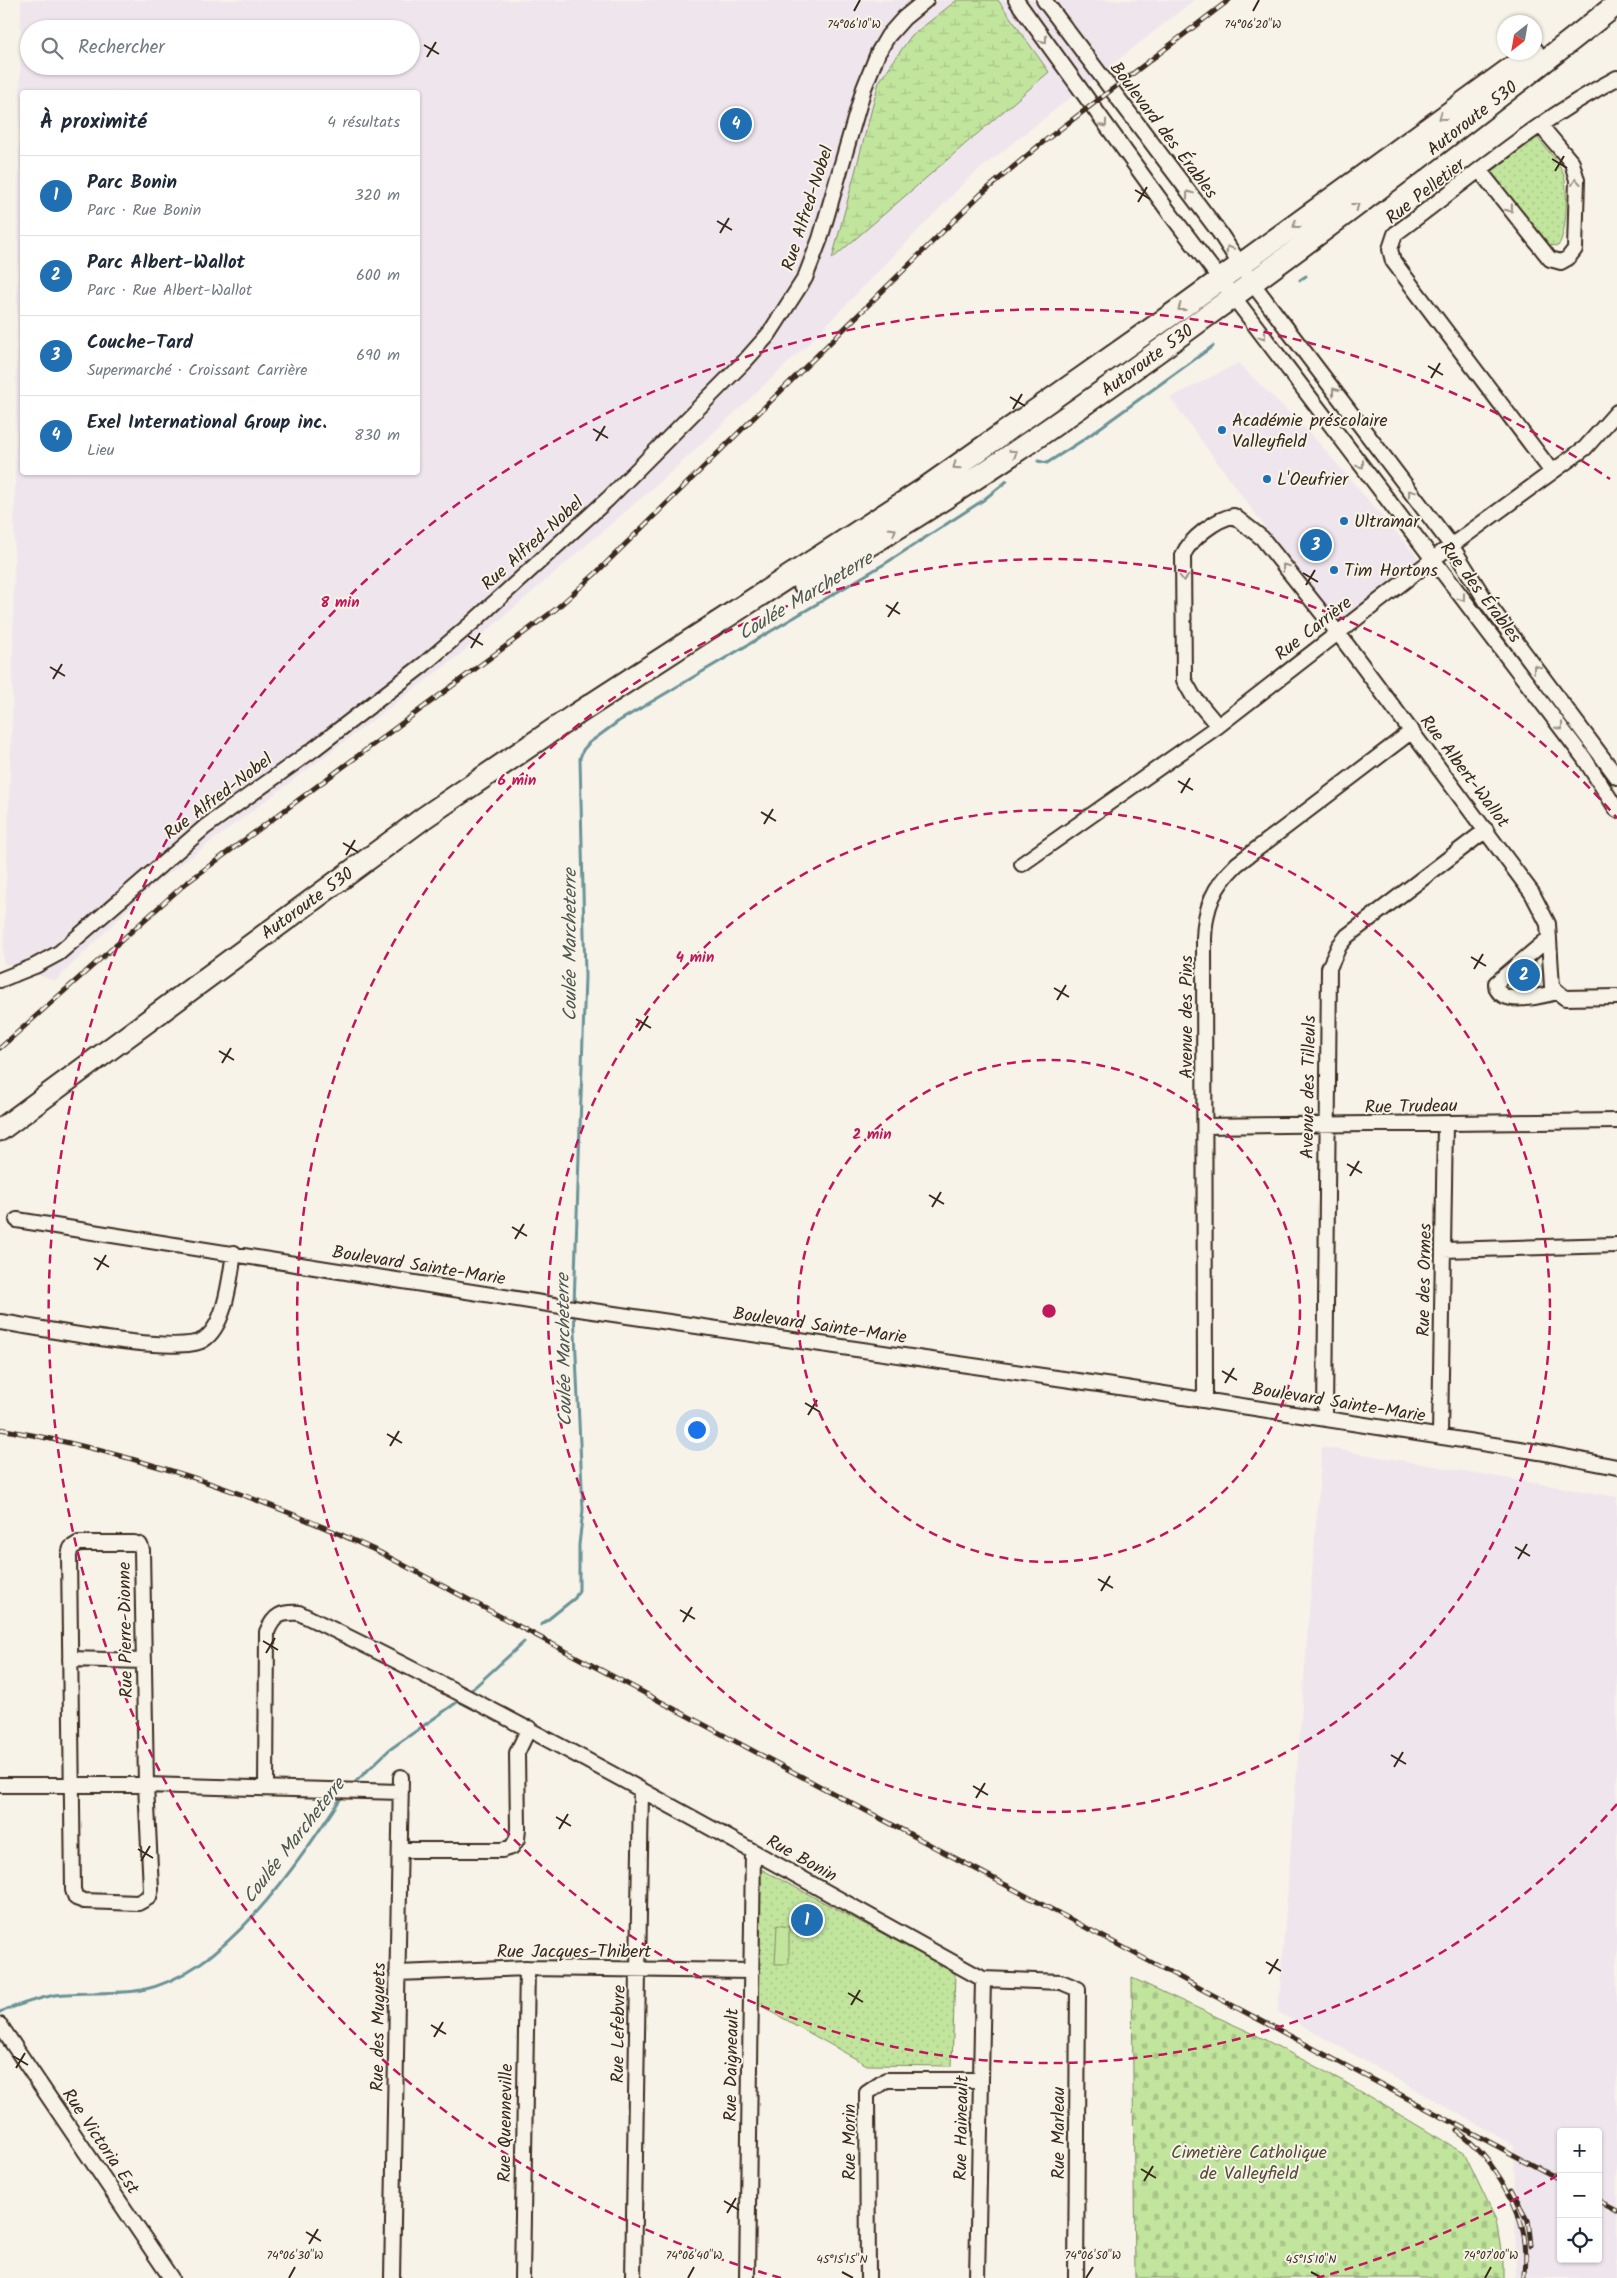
<!DOCTYPE html>
<html lang="fr">
<head>
<meta charset="utf-8">
<style>
  :root { --surface:#fff; --page:#f6f6f7; --text:#1f2937; --muted:#747a83; --line:#e0e1e3; --accent:#1f6fb2 }
  body { margin:0; font-family:Kalam,sans-serif; background:var(--page); color:var(--text) }
  .controls { position:absolute; right:15px; bottom:15px; display:grid; overflow:hidden; border-radius:5px; box-shadow:0 1px 4px #0004 }
  .controls button { width:45px; height:45px; display:grid; place-items:center; padding:0; border:0; border-bottom:1px solid var(--line); background:var(--surface); color:var(--text); font:25px sans-serif }
  .compass { position:absolute; left:1497px; top:15px; width:45px; height:45px; border-radius:50%; background:var(--surface); box-shadow:0 1px 4px #0004; rotate:211deg }
  .you { position:absolute; left:696px; top:1429px; width:18px; height:18px; margin:-12px; border:4px solid #fff; border-radius:50%; background:#1a73e8; box-shadow:0 0 0 8px #1a73e833 }
  .badge { display:grid; place-items:center; width:32px; height:32px; border-radius:50%; background:var(--accent); color:#fff; font-size:16px; font-weight:700 }
  .pin { position:absolute; translate:-50% -50%; border:2px solid #fff; box-shadow:0 1px 5px #0006 }
  .list { margin:0; padding:0; list-style:none }
  h2 { display:flex; justify-content:space-between; align-items:center; height:65px; margin:0; padding:0 20px; font-size:21px }
  h2 small { font-size:16px; font-weight:400; color:var(--muted) }
  .list li { display:grid; grid-template-columns:32px 1fr auto; gap:15px; align-items:center; box-sizing:border-box; height:80px; padding:0 20px; border-top:1px solid var(--line) }
  .list b { display:block; font-size:19px; white-space:nowrap }
  .list p { margin:0; font-size:16px; white-space:nowrap; color:var(--muted) }
  .list em { font-size:16px; font-style:normal; color:var(--muted) }
  .icon { flex:none; width:28px; height:28px; fill:none; stroke:currentColor; stroke-width:2; stroke-linecap:round; stroke-linejoin:round }
  .map { position:relative; flex:none; width:1617px; height:2278px; overflow:hidden }
  .search { position:absolute; background:var(--surface); box-shadow:0 1px 4px #0004; left:20px; top:20px; width:400px; height:55px; display:flex; align-items:center; gap:12px; box-sizing:border-box; padding:0 18px; border-radius:28px; color:var(--muted); font-size:19px }
  .panel { position:absolute; background:var(--surface); box-shadow:0 1px 4px #0004; left:20px; top:90px; width:400px; height:385px; border-radius:5px }
  .map>svg:first-child { display:block }
  .built { fill:#efe6ed; fill-rule:evenodd }
  .grass { fill:url(#grass-dots); stroke:#7e885e }
  .wetland { fill:url(#wetland-marsh); stroke:#7e885e }
  .cemetery { fill:url(#cemetery-stones); stroke:#7e885e }
  .pitch { fill:#c2e59e; stroke:#7e885e }
  .lines { fill:none; stroke-linecap:round; stroke-linejoin:round }
  .stream { stroke:#6a9297; stroke-width:3 }
  .minor-casing { stroke:#3b2a1e; stroke-width:18 }
  .highway-casing { stroke:#3b2a1e; stroke-width:25 }
  .minor { stroke:#f7f3e8; stroke-width:14 }
  .highway { stroke:#f7f3e8; stroke-width:21 }
  .rail-casing { stroke:#3b2a1e; stroke-width:5 }
  .rail { stroke:#f7f3e8; stroke-width:3; stroke-dasharray:9; stroke-linecap:butt }
  .oneway { stroke:#998e83 }
  .ticks { fill:none; stroke:#3b2a1e; stroke-width:2 }
  .ring { fill:none; stroke:#c2185b; stroke-width:2.5; stroke-dasharray:9 6 }
  .poi-dot { fill:#1f6fb2; stroke:#f7f3e8; stroke-width:2 }
  .labels { text-anchor:middle; stroke-width:4; stroke-linejoin:round; paint-order:stroke }
  .street-label { font-size:18px; fill:#3b2a1e; stroke:#f7f3e8 }
  .poi-label { font-size:18px; fill:#3b2a1e; stroke:#f7f3e8; text-anchor:start }
  .park-label { font-size:18px; fill:#564f38; stroke:#f7f3e8 }
  .water-label { font-size:19px; font-style:italic; fill:#4f5650; stroke:#f7f3e8 }
  .ticks-label { font-size:12px; text-anchor:middle; fill:#3b2a1e; stroke:#f7f3e8; stroke-width:4; stroke-linejoin:round; paint-order:stroke }
  .centre { fill:#c2185b; stroke:#f7f3e8; stroke-width:2.5 }
  .ring-label { font-size:15px; text-anchor:middle; font-weight:bold; fill:#c2185b; stroke:#f7f3e8; stroke-width:4; stroke-linejoin:round; paint-order:stroke }
</style>
</head>
<body>
<div class="map">
<svg width="1617" height="2278" viewBox="0 0 1617 2278">
  <defs>
    <pattern id="grass-dots" width="8" height="8" patternUnits="userSpaceOnUse" patternTransform="scale(1.25)"><rect width="8" height="8" fill="#c2e59e"/><path d="M2 2h.1M6 6h.1" fill="none" stroke="#a8c588" stroke-width="1.8" stroke-linecap="round"/></pattern>
    <pattern id="wetland-marsh" width="20" height="14" patternUnits="userSpaceOnUse" patternTransform="scale(1.25)"><rect width="20" height="14" fill="#c2e59e"/><path d="M1 5h8M5 5V1M11 12h8M15 12V8" fill="none" stroke="#a8c588"/></pattern>
    <pattern id="cemetery-stones" width="16" height="16" patternUnits="userSpaceOnUse" patternTransform="scale(1.25)"><rect width="16" height="16" fill="#c2e59e"/><path d="M2 7V4a2 2 0 0 1 4 0v3zM10 15v-3a2 2 0 0 1 4 0v3z" fill="#a8c588"/></pattern>
  </defs>
  <rect width="100%" height="100%" fill="#f7f3e8"/>
  <filter id="ink" filterUnits="userSpaceOnUse"><feTurbulence type="fractalNoise" baseFrequency=".02" numOctaves="2"/><feDisplacementMap in="SourceGraphic" scale="10" xChannelSelector="R" yChannelSelector="G"/><feConvolveMatrix kernelMatrix="1 2 1 2 8 2 1 2 1" color-interpolation-filters="sRGB"/></filter>
  <g filter="url(#ink)">
    <!-- built -->
    <path class="built" d="M21,0H1194L970,177L804,348L668,475L457,657L151,887L55,981L3,963L12,720ZM29,29H411V66H29ZM22,92H418V472H22Z
      M1238,363L1312,435L1421,561L1339,628L1170,398Z
      M1322,1447L1617,1497V2278H1516L1514,2145L1278,2012ZM1561,2132H1598V2259H1561Z"/>
    <!-- grass -->
    <path class="grass" d="M1537,137C1546,149 1559,161 1564,176C1568,190 1567,234 1558,246L1549,245L1540,237L1490,173Z
      M1536,956L1537,989C1528,996 1517,995 1507,990L1505,983Z
      M759,1868L955,1972L952,2066L867,2065L754,2002Z"/>
    <!-- wetland -->
    <path class="wetland" d="M957,0H998L1049,72L832,259L879,82L911,36Z"/>
    <!-- cemetery -->
    <path class="cemetery" d="M1132,1978L1254,2034L1343,2081L1464,2153L1496,2220L1503,2262V2278H1135Z"/>
    <!-- pitch -->
    <path class="pitch" d="M777,1925L789,1927V1964H775Z"/>
    <g class="lines">
      <!-- stream -->
      <path class="stream" d="M1300,280L1306,276
        M1038,461L1047,463L1083,440L1213,346
        M574,1305L585,977L580,758L583,750L589,743L619,721L886,563L982,501L1007,481
        M541,1625L575,1598L579,1590V1545L583,1510L574,1311
        M467,1694L524,1642
        M350,1787L389,1750L463,1698
        M0,2012C18,2005 35,1999 55,1995C83,1991 114,1995 142,1990C226,1973 298,1863 343,1795"/>
      <!-- minor casing -->
      <g class="minor-casing">
        <path id="minor" d="M1016,0L1169,212L1584,758L1617,810
          M1044,0L1219,232L1253,284L1451,545L1488,604L1617,777
          M1480,171L1550,259L1561,262L1568,258L1575,249L1577,180L1572,163L1541,126
          M1552,472L1393,261L1390,249L1395,234C1467,181 1537,120 1617,78
          M1218,726L1193,696L1184,680L1183,555C1190,539 1217,518 1234,516L1262,538L1338,633L1532,893L1548,924L1552,987L1565,998L1617,997
          M1022,864L1218,726L1433,559L1585,448L1617,412
          M1549,938L1496,983C1496,1008 1542,996 1557,992
          M0,980L35,966L59,953L205,827L314,749L423,665L472,623L608,499L745,361L769,334L805,278L820,239L864,88L878,53L888,36L904,18L926,0
          M1205,1126L1617,1121
          M17,1220L586,1310L1119,1387L1539,1452L1617,1467
          M1443,1250L1617,1245
          M0,1322C37,1327 177,1356 203,1340C226,1326 230,1277 234,1253
          M1205,1400L1204,938C1205,907 1214,886 1237,864L1412,731
          M1325,1419L1329,968L1339,946L1347,936L1486,830
          M1440,1436L1445,1124
          M79,1543H134L140,1545L142,1550L146,1785L151,1889L149,1897L138,1903L84,1901L76,1898L73,1890L69,1555L71,1548Z
          M70,1659L144,1661
          M0,1785H146L401,1792
          M266,1787L267,1632C274,1615 281,1612 299,1613C532,1725 757,1854 983,1979L1061,1982L1078,1989L1076,2278
          M400,1850H502L512,1847L517,1839L518,1828L517,1753L529,1728
          M397,1973L527,1968L752,1971
          M0,2025L171,2278
          M392,2278L401,1777
          M522,2278L527,1968
          M633,2278L641,1790
          M747,2278L753,1852
          M868,2278L867,2093L886,2080H981
          M977,2278L983,1979"/>
      </g>
      <!-- highway casing -->
      <g class="highway-casing">
        <path id="highway" d="M803,583C943,506 1073,414 1201,320C1342,218 1481,112 1617,4
          M0,1130L425,817L575,715L924,489L1181,308L1533,52"/>
      </g>
      <!-- minor -->
      <use href="#minor" class="minor"/>
      <!-- highway -->
      <use href="#highway" class="highway"/>
      <!-- rail casing -->
      <g class="rail-casing">
        <path id="rail" d="M0,1048L185,884L556,609L595,574L980,195L1042,143L1229,0
          M0,1429C132,1452 258,1495 379,1552L1561,2180
          M1457,2131C1489,2154 1521,2203 1525,2243C1527,2255 1525,2267 1525,2278
          M1512,2190L1528,2219L1531,2245
          M1598,2200L1617,2210"/>
      </g>
      <!-- rail -->
      <use href="#rail" class="rail"/>
    </g>
    <!-- one-way arrows -->
    <defs><path id="oneway-chevron" d="M-2-3.5L2.5 0L-2 3.5" fill="none" stroke-width="1.6" stroke-linecap="round" stroke-linejoin="round" transform="scale(1.25)"/></defs>
    <g class="oneway">
      <use href="#oneway-chevron" transform="translate(1044 40) rotate(55)"/>
      <use href="#oneway-chevron" transform="translate(1442 117) rotate(144)"/>
      <use href="#oneway-chevron" transform="translate(1104 124) rotate(54)"/>
      <use href="#oneway-chevron" transform="translate(1576 182) rotate(-96)"/>
      <use href="#oneway-chevron" transform="translate(1189 194) rotate(-127)"/>
      <use href="#oneway-chevron" transform="translate(1356 206) rotate(-37)"/>
      <use href="#oneway-chevron" transform="translate(1510 209) rotate(52)"/>
      <use href="#oneway-chevron" transform="translate(1296 225) rotate(144)"/>
      <use href="#oneway-chevron" transform="translate(1229 249) rotate(-122)"/>
      <use href="#oneway-chevron" transform="translate(1181 308) rotate(144)"/>
      <use href="#oneway-chevron" transform="translate(1263 336) rotate(53)"/>
      <use href="#oneway-chevron" transform="translate(1335 391) rotate(-127)"/>
      <use href="#oneway-chevron" transform="translate(1014 453) rotate(-34)"/>
      <use href="#oneway-chevron" transform="translate(1361 465) rotate(53)"/>
      <use href="#oneway-chevron" transform="translate(956 466) rotate(145)"/>
      <use href="#oneway-chevron" transform="translate(1411 493) rotate(-127)"/>
      <use href="#oneway-chevron" transform="translate(893 531) rotate(-31)"/>
      <use href="#oneway-chevron" transform="translate(1285 567) rotate(-129)"/>
      <use href="#oneway-chevron" transform="translate(1184 578) rotate(90)"/>
      <use href="#oneway-chevron" transform="translate(1462 598) rotate(53)"/>
      <use href="#oneway-chevron" transform="translate(1536 668) rotate(-127)"/>
      <use href="#oneway-chevron" transform="translate(1560 727) rotate(53)"/>
    </g>
  </g>
  <!-- ticks -->
  <path class="ticks" d="M854,11L860,0M1253,11L1259,0M424,45L439,54M427,57L436,42M1552,159L1567,168M1555,171L1564,156M1135,190L1150,199M1138,202L1147,187M717,221L732,230M720,233L729,218M1428,366L1443,375M1431,378L1440,363M1010,397L1025,406M1013,409L1022,394M593,429L608,438M596,441L605,426M1303,573L1318,582M1306,585L1315,570M886,605L900,614M888,617L898,602M468,636L483,645M471,648L480,633M50,667L65,676M53,679L62,664M1178,781L1193,790M1181,793L1190,778M761,812L776,821M764,824L773,809M343,843L358,852M346,855L355,840M1471,957L1486,966M1474,969L1483,954M1054,988L1069,997M1057,1000L1066,985M636,1019L651,1028M639,1031L648,1016M219,1051L234,1060M222,1063L231,1048M1347,1164L1362,1173M1350,1176L1359,1161M929,1195L944,1204M932,1207L941,1192M512,1227L527,1236M515,1239L524,1224M94,1258L109,1267M97,1270L106,1255M1222,1371L1237,1380M1225,1383L1234,1368M805,1403L820,1412M808,1415L817,1400M387,1434L402,1443M390,1446L399,1431M1515,1547L1530,1556M1518,1559L1527,1544M1098,1579L1113,1588M1101,1591L1110,1576M680,1610L695,1619M683,1622L692,1607M263,1641L278,1650M266,1653L275,1638M1391,1755L1406,1764M1394,1767L1403,1752M973,1786L988,1795M976,1798L985,1783M556,1817L571,1826M559,1829L568,1814M138,1849L153,1858M141,1861L150,1846M1266,1962L1281,1971M1269,1974L1278,1959M848,1993L863,2002M851,2005L860,1990M431,2025L446,2034M434,2037L443,2022M13,2056L28,2065M16,2068L25,2053M1141,2169L1156,2178M1144,2181L1153,2166M724,2201L739,2210M727,2213L736,2198M306,2232L321,2241M309,2244L318,2229M842,2272L853,2278M1311,2272L1322,2278M289,2278L295,2267M688,2278L694,2267M1086,2278L1093,2267M1485,2278L1491,2267"/>
  <!-- distance rings -->
  <g class="ring">
    <circle cx="1049" cy="1311" r="251"/>
    <circle cx="1049" cy="1311" r="501"/>
    <path d="M1617 1804A752 752 0 1 1 1617 818"/>
    <path d="M1558 2175A1003 1003 0 0 1 1317 2278M781 2278A1003 1003 0 1 1 1610 479"/>
  </g>
  <!-- markers -->
  <g class="poi-dot">
    <circle cx="1222" cy="430" r="5"/>
    <circle cx="1267" cy="479" r="5"/>
    <circle cx="1344" cy="521" r="5"/>
    <circle cx="1334" cy="570" r="5"/>
  </g>
  <g class="labels">
    <!-- street labels -->
    <g class="street-label">
      <text transform="translate(1472 118) rotate(-38)" y="6">Autoroute 530</text>
      <text transform="translate(1164 130) rotate(53)" y="6">Boulevard des Érables</text>
      <text transform="translate(1425 191) rotate(-38)" y="6">Rue Pelletier</text>
      <text transform="translate(807 208) rotate(-72)" y="6">Rue Alfred-Nobel</text>
      <text transform="translate(1147 360) rotate(-36)" y="6">Autoroute 530</text>
      <text transform="translate(532 543) rotate(-42)" y="6">Rue Alfred-Nobel</text>
      <text transform="translate(1481 592) rotate(53)" y="6">Rue des Érables</text>
      <text transform="translate(1313 628) rotate(-38)" y="6">Rue Carrière</text>
      <text transform="translate(1465 771) rotate(53)" y="6">Rue Albert-Wallot</text>
      <text transform="translate(218 796) rotate(-37)" y="6">Rue Alfred-Nobel</text>
      <text transform="translate(307 903) rotate(-36)" y="6">Autoroute 530</text>
      <text transform="translate(1186 1017) rotate(-90)" y="6">Avenue des Pins</text>
      <text transform="translate(1308 1087) rotate(-89)" y="6">Avenue des Tilleuls</text>
      <text transform="translate(1411 1106) rotate(-1)" y="6">Rue Trudeau</text>
      <text transform="translate(419 1265) rotate(9)" y="6">Boulevard Sainte-Marie</text>
      <text transform="translate(1424 1280) rotate(-89)" y="6">Rue des Ormes</text>
      <text transform="translate(820 1325) rotate(8)" y="6">Boulevard Sainte-Marie</text>
      <text transform="translate(1339 1402) rotate(9)" y="6">Boulevard Sainte-Marie</text>
      <text transform="translate(125 1630) rotate(-91)" y="6">Rue Pierre-Dionne</text>
      <text transform="translate(802 1858) rotate(29)" y="6">Rue Bonin</text>
      <text x="574" y="1957">Rue Jacques-Thibert</text>
      <text transform="translate(378 2027) rotate(-89)" y="6">Rue des Muguets</text>
      <text transform="translate(618 2034) rotate(-89)" y="6">Rue Lefebvre</text>
      <text transform="translate(731 2065) rotate(-89)" y="6">Rue Daigneault</text>
      <text transform="translate(505 2123) rotate(-89)" y="6">Rue Quenneville</text>
      <text transform="translate(961 2128) rotate(-89)" y="6">Rue Haineault</text>
      <text transform="translate(1058 2133) rotate(-90)" y="6">Rue Marleau</text>
      <text transform="translate(101 2141) rotate(56)" y="6">Rue Victoria Est</text>
      <text transform="translate(849 2142) rotate(-90)" y="6">Rue Morin</text>
    </g>
    <!-- poi labels -->
    <g class="poi-label">
      <text x="1232" y="426">Académie préscolaire<tspan x="1232" dy="21">Valleyfield</tspan></text>
      <text x="1277" y="485">L'Oeufrier</text>
      <text x="1354" y="527">Ultramar</text>
      <text x="1344" y="576">Tim Hortons</text>
    </g>
    <!-- park labels -->
    <g class="park-label">
      <text x="1249" y="2158">Cimetière Catholique<tspan x="1249" dy="21">de Valleyfield</tspan></text>
    </g>
    <!-- water labels -->
    <g class="water-label">
      <text transform="translate(805 595) rotate(-31)" y="7">Coulée Marcheterre</text>
      <text transform="translate(569 945) rotate(-90)" y="7">Coulée Marcheterre</text>
      <text transform="translate(563 1350) rotate(-91)" y="7">Coulée Marcheterre</text>
      <text transform="translate(293 1840) rotate(-52)" y="7">Coulée Marcheterre</text>
    </g>
  </g>
  <g class="ticks-label">
    <text x="854" y="28">74°06'10"W</text>
    <text x="1253" y="28">74°06'20"W</text>
    <text x="295" y="2259">74°06'30"W</text>
    <text x="694" y="2259">74°06'40"W</text>
    <text x="1093" y="2259">74°06'50"W</text>
    <text x="1491" y="2259">74°07'00"W</text>
    <text x="842" y="2263">45°15'15"N</text>
    <text x="1311" y="2263">45°15'10"N</text>
  </g>
  <circle cx="1049" cy="1311" r="8" class="centre"/>
  <g class="ring-label">
    <text x="340" y="607">8 min</text>
    <text x="517" y="785">6 min</text>
    <text x="695" y="962">4 min</text>
    <text x="872" y="1139">2 min</text>
  </g>
</svg>
<div class="controls">
<button>+</button>
<button>−</button>
<button><svg class="icon" aria-label="locate" viewBox="0 0 24 24"><circle cx="12" cy="12" r="6"/><path d="M12 2v4M12 18v4M2 12h4M18 12h4"/></svg></button>
</div>
<svg class="compass" viewBox="-18 -18 36 36"><path d="M0-13l5 13h-10z" fill="#e53935"/><path d="M0 13l5-13h-10z" fill="#747a83"/></svg>
<div class="you"></div>
<div class="pin badge" style="left:807px;top:1920px">1</div>
<div class="pin badge" style="left:1524px;top:975px">2</div>
<div class="pin badge" style="left:1316px;top:545px">3</div>
<div class="pin badge" style="left:736px;top:124px">4</div>
<div class="search"><svg class="icon" aria-label="search" viewBox="0 0 24 24"><circle cx="10" cy="10" r="6"/><path d="M15 15l6 6"/></svg>Rechercher</div>
<section class="panel">
<h2>À proximité<small>4 résultats</small></h2>
<ul class="list">
<li><span class="badge">1</span><div><b>Parc Bonin</b><p>Parc · Rue Bonin</p></div><em>320 m</em></li>
<li><span class="badge">2</span><div><b>Parc Albert-Wallot</b><p>Parc · Rue Albert-Wallot</p></div><em>600 m</em></li>
<li><span class="badge">3</span><div><b>Couche-Tard</b><p>Supermarché · Croissant Carrière</p></div><em>690 m</em></li>
<li><span class="badge">4</span><div><b>Exel International Group inc.</b><p>Lieu</p></div><em>830 m</em></li>
</ul>
</section>
</div>
</body>
</html>
